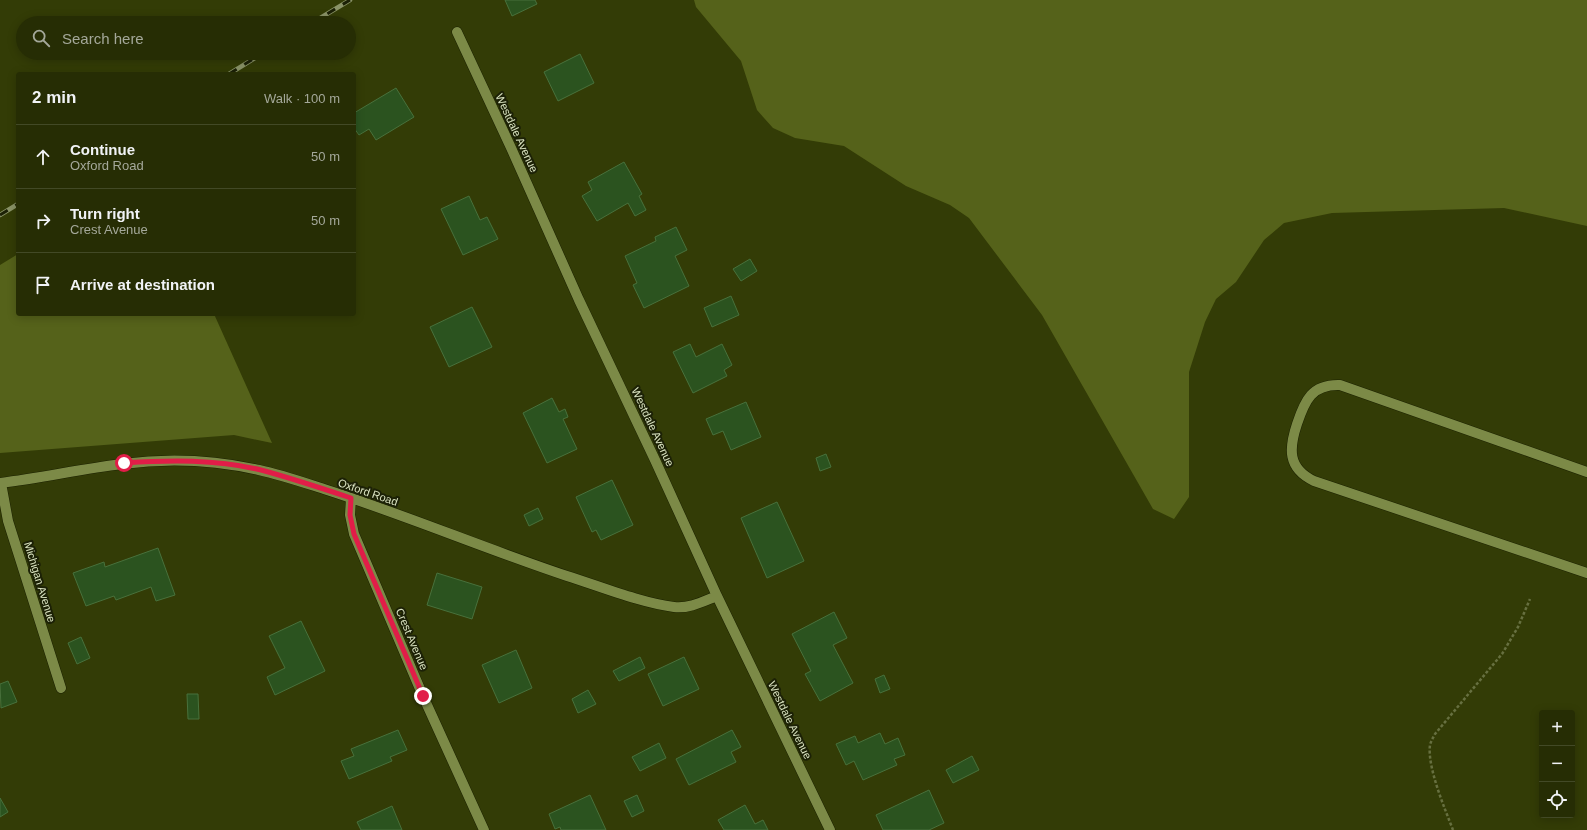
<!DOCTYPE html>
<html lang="en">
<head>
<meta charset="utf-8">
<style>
  :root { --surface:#262d04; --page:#2e350e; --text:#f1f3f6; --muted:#a4a89a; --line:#424926 }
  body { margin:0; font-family:Helvetica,sans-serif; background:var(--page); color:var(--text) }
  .controls { position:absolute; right:12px; bottom:12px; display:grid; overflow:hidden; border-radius:4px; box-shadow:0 2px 10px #0003 }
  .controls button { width:36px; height:36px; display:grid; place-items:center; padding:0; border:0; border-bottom:1px solid var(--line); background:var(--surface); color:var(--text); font:20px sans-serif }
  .stop { position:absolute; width:12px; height:12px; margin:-9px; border:3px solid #e11d48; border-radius:50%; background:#fff }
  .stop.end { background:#e11d48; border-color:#fff; box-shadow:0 1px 4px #0008 }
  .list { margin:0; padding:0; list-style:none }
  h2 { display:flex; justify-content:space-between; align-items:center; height:52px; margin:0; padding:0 16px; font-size:17px }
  h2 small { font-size:13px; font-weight:400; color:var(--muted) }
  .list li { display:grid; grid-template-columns:26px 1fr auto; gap:12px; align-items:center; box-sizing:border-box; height:64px; padding:0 16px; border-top:1px solid var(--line) }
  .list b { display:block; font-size:15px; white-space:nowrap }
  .list p { margin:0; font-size:13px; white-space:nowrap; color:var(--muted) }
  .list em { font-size:13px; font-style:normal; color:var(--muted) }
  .icon { flex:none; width:22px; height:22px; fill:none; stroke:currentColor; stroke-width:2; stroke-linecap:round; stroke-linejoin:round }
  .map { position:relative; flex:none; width:1587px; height:830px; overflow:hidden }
  .search { position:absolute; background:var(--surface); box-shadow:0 2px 10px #0003; left:16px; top:16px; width:340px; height:44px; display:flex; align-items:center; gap:10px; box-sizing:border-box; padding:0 14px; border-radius:22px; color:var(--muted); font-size:15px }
  .panel { position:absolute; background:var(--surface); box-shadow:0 2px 10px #0003; left:16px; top:72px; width:340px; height:244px; border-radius:4px }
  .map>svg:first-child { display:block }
  .green { fill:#55621a }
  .building { fill:#2b531f; stroke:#48713c }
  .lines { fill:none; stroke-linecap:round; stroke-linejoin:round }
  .minor-casing { stroke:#1c2200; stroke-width:11 }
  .path { stroke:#677040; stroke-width:2.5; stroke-dasharray:3 2; stroke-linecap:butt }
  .minor { stroke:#7c8a47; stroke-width:10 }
  .rail-casing { stroke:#8a9367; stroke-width:4.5 }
  .rail { stroke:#1c2106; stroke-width:3; stroke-dasharray:9; stroke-linecap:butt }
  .route { stroke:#e11d48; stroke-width:5 }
  .labels { text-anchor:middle; stroke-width:4; stroke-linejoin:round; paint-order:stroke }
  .street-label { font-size:11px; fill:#dce5c3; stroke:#1c2106 }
</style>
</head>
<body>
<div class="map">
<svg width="1587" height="830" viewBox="0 0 1587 830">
  <rect width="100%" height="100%" fill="#333c06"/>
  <!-- green -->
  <path class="green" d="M694,0H1587V226L1504,208L1332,213L1284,223L1264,240L1236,282L1216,299L1205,322L1189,372V497L1174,519L1153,509L1042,315L969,218L950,205L906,186L844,146L795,138L773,128L757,110L741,61L696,7Z
    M18,254V314H214L272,443L234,435L0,453V265Z"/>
  <!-- building -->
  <path class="building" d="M505,0H535L537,4L512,16Z
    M580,54L594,83L558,101L544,72Z
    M396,88L414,117L376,140L369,129L359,135L354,128V113Z
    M624,162L642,194L639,196L646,210L635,216L628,203L597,221L582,196L592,190L588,182Z
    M469,196L480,220L487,217L498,239L463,255L441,209Z
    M676,227L687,250L675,256L689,286L644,308L633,285L637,283L625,256L656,241L655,237Z
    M750,259L757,271L741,281L733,269Z
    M731,296L739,315L712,327L704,308Z
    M472,307L492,347L449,367L430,327Z
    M690,344L696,357L722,344L732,365L724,370L727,376L693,393L673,352Z
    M552,398L559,412L565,409L568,417L563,419L577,449L547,463L523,413Z
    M746,402L761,437L731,450L723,431L713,435L706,419Z
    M826,454L831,467L820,471L816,458Z
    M612,480L633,525L601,540L596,530L592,532L576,497Z
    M777,502L804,561L767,578L741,518Z
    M538,508L543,519L529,526L524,515Z
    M158,548L175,595L156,601L151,587L116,600L114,596L86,606L73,573L104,562L105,567Z
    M437,573L482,587L472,619L427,605Z
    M834,612L847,638L833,645L853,683L820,701L805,674L811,671L792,634Z
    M301,621L325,671L275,695L267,677L285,668L269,636Z
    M81,637L90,658L77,664L68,643Z
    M516,650L532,688L499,703L482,665Z
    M640,657L645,668L619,681L613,671Z
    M684,657L699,689L663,706L648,674Z
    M884,675L890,689L880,693L875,679Z
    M8,681L17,702L1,708L0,684Z
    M588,690L596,704L578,713L572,699Z
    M187,694H198L199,719H188Z
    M398,730L407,750L390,757L392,761L349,779L341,761L354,756L351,749Z
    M732,730L741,747L731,752L736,762L689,785L676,759Z
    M880,733L885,744L898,738L905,755L894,759L897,765L863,780L854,761L846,765L836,744L855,736L858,743Z
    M659,743L666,758L640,771L632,757Z
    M972,756L979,770L953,783L946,770Z
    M929,790L944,823L929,830H883L876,815Z
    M590,795L606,830H561L560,827L555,829L549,814Z
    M637,795L644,811L632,817L624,801Z
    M0,798L8,812L0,817Z
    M745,805L755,824L763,820L768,830H724L718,820Z
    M392,806L402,830H361L357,822Z"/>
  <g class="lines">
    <!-- minor casing -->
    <g class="minor-casing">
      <path id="minor" d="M457,32L512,150L579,300L655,460L717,596L830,830
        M1587,472L1340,385C1312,384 1305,400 1297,424C1289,448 1287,468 1314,481L1587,573
        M0,483C41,478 81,469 122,464C166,458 215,460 259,470C282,475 305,483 327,490C408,516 486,549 567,576C599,586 641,603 674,607C689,609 704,601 717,596
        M1,483L8,521L61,688
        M351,498L350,515L354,534L423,696L484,830"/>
    </g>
    <!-- path -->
    <path class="path" d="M1453,830C1445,809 1427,767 1430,745C1431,741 1433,738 1435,734L1502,654L1518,627L1530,599"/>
    <!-- minor -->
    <use href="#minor" class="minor"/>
    <!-- rail casing -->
    <g class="rail-casing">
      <path id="rail" d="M312,23L350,0
        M229,74L263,53
        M0,215L18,204"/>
    </g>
    <!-- rail -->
    <use href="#rail" class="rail"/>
  </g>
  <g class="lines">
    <!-- route -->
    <path class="route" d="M124,463C169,460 216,459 261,470C291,478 321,488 351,498L350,515L354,534L423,696"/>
  </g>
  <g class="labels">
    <!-- street labels -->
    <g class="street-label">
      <text transform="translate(517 133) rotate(65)" y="4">Westdale Avenue</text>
      <text transform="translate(653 427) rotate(65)" y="4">Westdale Avenue</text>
      <text transform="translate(368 492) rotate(19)" y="4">Oxford Road</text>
      <text transform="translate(40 582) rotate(73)" y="4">Michigan Avenue</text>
      <text transform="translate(412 639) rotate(67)" y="4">Crest Avenue</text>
      <text transform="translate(790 720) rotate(64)" y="4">Westdale Avenue</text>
    </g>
  </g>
</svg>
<div class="controls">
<button>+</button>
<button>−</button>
<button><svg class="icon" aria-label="locate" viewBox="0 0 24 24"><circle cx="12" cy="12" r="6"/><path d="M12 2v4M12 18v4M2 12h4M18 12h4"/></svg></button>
</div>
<div class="stop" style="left:124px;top:463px"></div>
<div class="stop end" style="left:423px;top:696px"></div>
<div class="search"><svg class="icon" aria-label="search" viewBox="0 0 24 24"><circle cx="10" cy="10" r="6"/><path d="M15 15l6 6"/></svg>Search here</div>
<section class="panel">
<h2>2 min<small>Walk · 100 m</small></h2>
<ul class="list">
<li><svg class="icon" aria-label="ahead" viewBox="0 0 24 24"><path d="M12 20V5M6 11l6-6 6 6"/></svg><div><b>Continue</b><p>Oxford Road</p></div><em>50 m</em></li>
<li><svg class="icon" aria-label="right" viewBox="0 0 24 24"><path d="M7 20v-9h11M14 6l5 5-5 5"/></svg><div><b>Turn right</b><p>Crest Avenue</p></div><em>50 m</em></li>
<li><svg class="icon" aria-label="arrive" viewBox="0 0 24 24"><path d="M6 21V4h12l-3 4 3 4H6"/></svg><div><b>Arrive at destination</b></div></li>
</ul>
</section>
</div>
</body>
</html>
